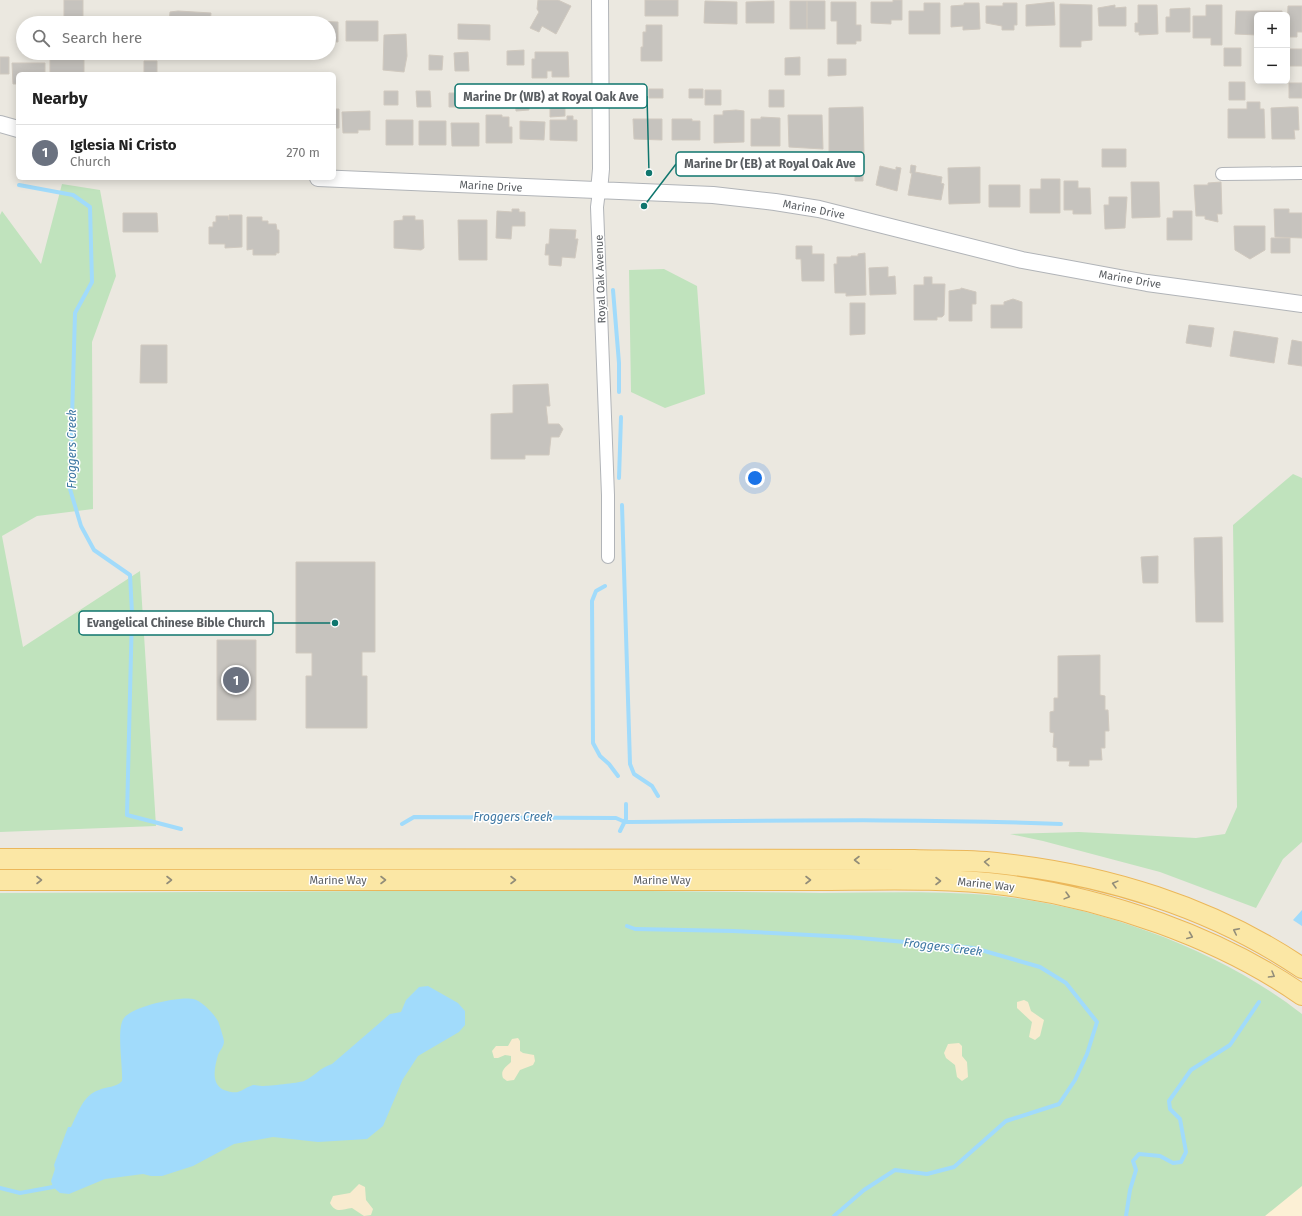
<!DOCTYPE html>
<html lang="en">
<head>
<meta charset="utf-8">
<style>
  :root { --surface:#fff; --page:#f2f2f2; --text:#222; --muted:#767676; --line:#e0e0e0; --accent:#e13030 }
  body { margin:0; font-family:"Fira Sans",sans-serif; background:var(--page); color:var(--text) }
  .controls { position:absolute; right:12px; top:12px; display:grid; overflow:hidden; border-radius:6px; box-shadow:0 2px 10px #0003 }
  .controls button { width:36px; height:36px; display:grid; place-items:center; padding:0; border:0; border-bottom:1px solid var(--line); background:var(--surface); color:var(--text); font:20px sans-serif }
  .you { position:absolute; left:755px; top:478px; width:14px; height:14px; margin:-10px; border:3px solid #fff; border-radius:50%; background:#1a73e8; box-shadow:0 0 0 6px #1a73e833 }
  .badge { display:grid; place-items:center; width:26px; height:26px; border-radius:50%; background:var(--accent); color:#fff; font-size:13px; font-weight:700 }
  .pin { position:absolute; translate:-50% -50%; border:2px solid #fff; box-shadow:0 1px 4px #0006 }
  .list { margin:0; padding:0; list-style:none }
  h2 { display:flex; justify-content:space-between; align-items:center; height:52px; margin:0; padding:0 16px; font-size:17px }
  h2 small { font-size:13px; font-weight:400; color:var(--muted) }
  .list li { display:grid; grid-template-columns:26px 1fr auto; gap:12px; align-items:center; box-sizing:border-box; height:56px; padding:0 16px; border-top:1px solid var(--line) }
  .list b { display:block; font-size:15px; white-space:nowrap }
  .list p { margin:0; font-size:13px; white-space:nowrap; color:var(--muted) }
  .list em { font-size:13px; font-style:normal; color:var(--muted) }
  .icon { flex:none; width:22px; height:22px; fill:none; stroke:currentColor; stroke-width:2; stroke-linecap:round; stroke-linejoin:round }
  .map { position:relative; flex:none; width:1302px; height:1216px; overflow:hidden }
  .search { position:absolute; background:var(--surface); box-shadow:0 2px 10px #0003; left:16px; top:16px; width:320px; height:44px; display:flex; align-items:center; gap:10px; box-sizing:border-box; padding:0 14px; border-radius:22px; color:var(--muted); font-size:15px }
  .panel { position:absolute; background:var(--surface); box-shadow:0 2px 10px #0003; left:16px; top:72px; width:320px; height:108px; border-radius:6px }
  .map>svg:first-child { display:block }
  .commercial { fill:#fcf0d5 }
  .green { fill:#c0e3bd }
  .sand { fill:#f8ebcf }
  .water { fill:#a1dbfb }
  .lines { fill:none; stroke-linecap:round; stroke-linejoin:round }
  .stream { stroke:#a1dbfb; stroke-width:4 }
  .building { fill:#c6c3be; stroke:#d0c9bf }
  .minor-casing { stroke:#b1b4b8; stroke-width:14 }
  .tertiary-casing { stroke:#b1b4b8; stroke-width:18 }
  .primary-casing { stroke:#ebb75a; stroke-width:22 }
  .minor { stroke:#fff; stroke-width:12 }
  .tertiary { stroke:#fff; stroke-width:16 }
  .primary { stroke:#fbe7a5; stroke-width:20 }
  .oneway { stroke:#928d79 }
  .labels { text-anchor:middle; stroke-width:3; stroke-linejoin:round; paint-order:stroke }
  .street-label { font-size:11px; fill:#595d61; stroke:#fff }
  .water-label { font-size:12px; font-style:italic; fill:#3d77a3; stroke:#fff }
  .leader { fill:none; stroke:#0f766e; stroke-width:1.5 }
  .callout-dot { fill:#0f766e; stroke:#fff; stroke-width:1.5 }
  .callout { fill:#fff; stroke:#0f766e; stroke-width:1.5 }
  .callout-label { font-size:12px; text-anchor:middle; font-weight:bold; fill:#595d61 }
</style>
</head>
<body>
<div class="map">
<svg width="1302" height="1216" viewBox="0 0 1302 1216">
  <rect width="100%" height="100%" fill="#ebe8e0"/>
  <!-- commercial -->
  <path class="commercial" d="M1302,1178V1216H1257Z"/>
  <!-- green -->
  <path class="green" d="M62,184L100,190L116,276L92,342L93,509L37,516L2,536L23,647L140,571L156,826L0,832V215L2,211L41,264Z
    M664,269L697,286L705,394L665,408L631,392L629,270Z
    M1293,474L1302,478V842L1283,859L1256,908L1160,872L1043,841L1010,834L1079,832L1196,838L1225,834L1237,807L1233,525Z
    M576,890C658,891 740,892 821,893C883,893 945,890 1006,897C1108,909 1221,951 1302,1014V1186L1265,1216H0V893Z"/>
  <!-- sand -->
  <path class="sand" d="M1024,1000L1028,1002L1031,1011L1044,1020L1040,1036L1035,1040L1029,1037L1032,1022L1017,1008V1002Z
    M518,1038L520,1041V1051L523,1053L534,1055L535,1061L533,1065L520,1070L514,1080L507,1081L503,1078C500,1070 506,1067 511,1062V1056L505,1055L498,1058H494L492,1051L496,1046H508L512,1039Z
    M959,1043L962,1046V1056L967,1062L968,1077L962,1081L957,1077L955,1065L946,1058L944,1053L948,1044Z
    M359,1184L365,1187L366,1200L373,1209L371,1215L364,1216L352,1208C342,1209 336,1214 330,1203L333,1196L350,1193Z"/>
  <!-- water -->
  <path class="water" d="M1302,910V926L1293,920Z
    M428,986L458,1003L465,1011V1025L459,1032L418,1056L403,1079L383,1126L367,1139L318,1142L273,1137L234,1144L193,1166L162,1176H151L143,1174L105,1179L69,1194L60,1193L53,1187L51,1181L55,1169L54,1165L68,1127H71C78,1113 83,1095 99,1090C107,1086 116,1088 122,1081C123,1066 116,1028 124,1018C133,1006 180,996 193,999C201,1000 214,1014 218,1021C219,1023 224,1039 224,1041C224,1047 220,1050 218,1055C215,1066 210,1084 224,1090C240,1096 241,1089 253,1085C255,1085 259,1086 262,1086C270,1086 297,1083 304,1081C315,1076 319,1068 332,1064L390,1014L401,1012L406,1000L419,987Z"/>
  <g class="lines">
    <!-- stream -->
    <path class="stream" d="M19,185L73,195L90,207L92,282L75,313L70,489L81,526L94,550L130,575L132,613L127,815L181,829
      M613,290L619,363V392
      M619,478L621,417
      M622,505L630,764L634,774L652,786L658,796
      M605,586L596,591L592,601L593,743L600,756L609,764L618,776
      M402,824L414,817L616,818L625,822C770,821 916,818 1061,824
      M620,831L626,819V804
      M627,926L635,929L733,931L848,937L974,948L1040,967L1066,983L1097,1022L1087,1054L1075,1080L1059,1104L1006,1121L954,1167L927,1174L895,1170L864,1190L834,1216
      M0,1188L20,1193L53,1187
      M1126,1216L1130,1190L1136,1170L1133,1161L1139,1154L1160,1156L1173,1163L1181,1162L1186,1152L1180,1119L1170,1109L1169,1101L1191,1070L1230,1045L1259,1002"/>
  </g>
  <!-- building -->
  <path class="building" d="M64,0H83V23H64Z
    M538,0H558L571,6L556,34L542,26L539,32L530,28L539,12L537,9Z
    M645,0H678V16H645Z
    M893,0H902V20H891V24L871,23V2H893Z
    M705,1L737,2V24L704,23Z
    M774,1V23H746V2Z
    M790,1H807V29H790Z
    M807,1H825V29H807Z
    M831,2H856V25H861V41H856V44H837V21H831Z
    M1054,2L1055,25L1026,26V5Z
    M924,3H940V34H909V11H924Z
    M964,3H979L980,29L963,30V26L951,27V6L964,5Z
    M1003,3H1017V25H1014V30H1002V26L986,23V6H1003Z
    M1060,4L1092,5V40L1081,41V47H1060Z
    M1115,5V8L1126,7V26H1099L1098,8Z
    M1138,5H1157L1158,34L1139,35V32H1135V23H1138Z
    M1206,5H1222V45H1211V38H1193V16H1206Z
    M1288,6H1302V32H1297V37H1287Z
    M1190,8V32H1166V17H1170V9Z
    M178,11L211,13L210,23H169L170,12Z
    M1236,11H1282V15H1257V35L1235,34Z
    M262,20L294,21V23H262Z
    M219,21H253V23H219Z
    M303,21L338,22V42H329V23H303Z
    M346,21H378V41H346Z
    M458,24L490,25V40L458,39Z
    M646,25H662V61H641V47H643V32H646Z
    M406,34L407,56L404,72L383,70L384,35Z
    M1224,48H1241V66H1224Z
    M1287,49H1302V66H1287Z
    M524,50V65H507V51Z
    M468,52L469,71H455L454,53Z
    M535,52H568L569,77H552V71H547V78H532V59H535Z
    M429,55L443,56L442,70H429Z
    M50,56H84V74H50Z
    M0,57H9V74H0Z
    M800,57V75H785V58Z
    M828,59H846V75L828,76Z
    M144,61H157V74H144Z
    M12,63H45V74H18V84H13Z
    M1229,82H1245V100H1229Z
    M1289,83H1302V98H1289Z
    M649,89H663V98H649Z
    M689,89H703V98H689Z
    M705,90H721V105H705Z
    M769,90H784V107H769Z
    M384,91H398V105H384Z
    M416,91H430L431,107H417Z
    M449,93H463V107H449Z
    M515,96H529V110L516,111Z
    M1247,102H1260V109H1264L1265,138H1228V109H1247Z
    M550,106H565V116L550,117Z
    M863,107L864,155H853V159H842V155H829V108Z
    M1291,107H1298L1299,130H1294L1295,139H1272L1271,108Z
    M334,109H339V128H334Z
    M736,110L744,111V142L714,143V115H723V111Z
    M370,111V130H358V133H343L342,112Z
    M486,115H502V117H509V127H512V143H486Z
    M788,115H822L823,149L789,147Z
    M567,116H573V120H577V141L550,140V120H567Z
    M761,117L780,118V146H751V119H761Z
    M633,119H662V140L634,139Z
    M672,119H692V121H700V140H672Z
    M386,120H413V145H386Z
    M419,121H446V145H419Z
    M520,121L545,122L544,140L520,139Z
    M451,123H479V146H452Z
    M1102,149H1126V167H1102Z
    M911,165L916,166L915,172L942,177L941,183L944,184L941,200L908,195L912,173H910Z
    M880,166L896,170V167L901,168L897,191L876,185Z
    M980,167V203L949,204L948,168Z
    M855,169L863,170V181H855Z
    M1041,179H1060V213H1030V189H1041Z
    M1064,181H1078V188H1090L1091,214H1073V210H1064Z
    M1131,182H1159L1160,217L1132,218Z
    M1221,182L1222,214H1217L1218,222L1205,219V216H1196L1194,185H1208V183Z
    M989,185H1020V207H989Z
    M1109,197H1127L1125,228L1105,229L1104,205H1109Z
    M512,209H519V212H525V226H512L511,239L496,238L497,211L512,212Z
    M1274,209H1289V213H1302V238L1275,237Z
    M1173,211H1192V240H1167V218H1173Z
    M123,213H157L158,232H123Z
    M229,215H242V247L225,248V244H209V227H213V222H216V216H228L229,220Z
    M403,216H415V220H423L424,248L421,250L394,248V221L403,220Z
    M247,217H262V221H268V224H276L277,230H279V253H276V255H253V249L247,250Z
    M458,220H487V260H459Z
    M1234,226H1265V250L1250,259L1235,250Z
    M550,229L576,230L575,239H578L575,258L562,257L561,266L549,265V255H545L546,244H549Z
    M1271,238H1290V253H1271Z
    M796,246H812V254H824V281H802L801,259H796Z
    M865,253L866,295L846,296V293H835L834,264H837V257H851V256H858V254Z
    M888,267V277L895,276L896,294L870,295L869,268Z
    M924,277H932V284H945L944,315L942,317H937V320H914V285H924Z
    M961,288L976,292V304H972V321H949V291L961,289Z
    M1013,299L1022,302V328H991V305H1004V302Z
    M850,303H865V334L850,335Z
    M1189,325L1214,328L1211,347L1186,343Z
    M1234,331L1278,338L1274,363L1230,356Z
    M1292,340L1302,342V366L1288,364Z
    M141,345H167V383H140Z
    M548,384L550,406H546L548,424H559L563,429L559,437H551L549,455H525V459H491V414L513,413V385Z
    M1222,537L1223,622H1196L1194,538Z
    M1158,556V583H1143L1141,557Z
    M296,562H375V652H362V676H367V728H306V676H312V653H296Z
    M217,640H256V720H217Z
    M1100,655V695L1105,696V710H1108L1109,731H1105V748H1101L1102,760H1089V766H1069L1070,761H1057V748L1053,747L1054,733L1050,732V712L1054,711V698H1058V656Z"/>
  <g class="lines">
    <!-- minor casing -->
    <g class="minor-casing">
      <path id="minor" d="M1222,174L1302,173
        M599,191L597,207L608,495V557"/>
    </g>
    <!-- tertiary casing -->
    <g class="tertiary-casing">
      <path id="tertiary" d="M0,124L18,129
        M318,178L713,195L775,202L819,209L1022,260L1147,283L1302,304
        M599,191L601,169L600,0"/>
    </g>
    <!-- primary casing -->
    <g class="primary-casing">
      <path id="primary" d="M0,859L914,860C941,861 969,860 996,863C1104,874 1212,907 1302,968
        M0,880C189,880 377,880 566,880C648,880 730,880 812,880C876,880 941,877 1005,885C1105,898 1219,937 1302,995"/>
    </g>
    <!-- minor -->
    <use href="#minor" class="minor"/>
    <!-- tertiary -->
    <use href="#tertiary" class="tertiary"/>
    <!-- primary -->
    <use href="#primary" class="primary"/>
  </g>
  <!-- one-way arrows -->
  <defs><path id="oneway-chevron" d="M-2-3.5L2.5 0L-2 3.5" fill="none" stroke-width="1.6" stroke-linecap="round" stroke-linejoin="round"/></defs>
  <g class="oneway">
    <use href="#oneway-chevron" transform="translate(857 860) rotate(-180)"/>
    <use href="#oneway-chevron" transform="translate(987 862) rotate(-178)"/>
    <use href="#oneway-chevron" transform="translate(39 880)"/>
    <use href="#oneway-chevron" transform="translate(169 880)"/>
    <use href="#oneway-chevron" transform="translate(383 880)"/>
    <use href="#oneway-chevron" transform="translate(513 880)"/>
    <use href="#oneway-chevron" transform="translate(808 880)"/>
    <use href="#oneway-chevron" transform="translate(938 881)"/>
    <use href="#oneway-chevron" transform="translate(1115 884) rotate(-165)"/>
    <use href="#oneway-chevron" transform="translate(1067 896) rotate(15)"/>
    <use href="#oneway-chevron" transform="translate(1236 931) rotate(-154)"/>
    <use href="#oneway-chevron" transform="translate(1190 936) rotate(22)"/>
    <use href="#oneway-chevron" transform="translate(1272 975) rotate(30)"/>
  </g>
  <g class="labels">
    <!-- street labels -->
    <g class="street-label">
      <text transform="translate(491 186) rotate(3)" y="4">Marine Drive</text>
      <text transform="translate(814 209) rotate(11)" y="4">Marine Drive</text>
      <text transform="translate(600 279) rotate(-92)" y="4">Royal Oak Avenue</text>
      <text transform="translate(1130 279) rotate(10)" y="4">Marine Drive</text>
      <text x="338" y="884">Marine Way</text>
      <text x="662" y="884">Marine Way</text>
      <text transform="translate(986 884) rotate(6)" y="4">Marine Way</text>
    </g>
    <!-- water labels -->
    <g class="water-label">
      <text transform="translate(72 449) rotate(-90)" y="4">Froggers Creek</text>
      <text x="513" y="821">Froggers Creek</text>
      <text transform="translate(943 947) rotate(7)" y="4">Froggers Creek</text>
    </g>
  </g>
  <!-- callouts -->
  <path class="leader" d="M649 173L647 96M644 206L676 164M335 623L273 623"/>
  <g class="callout-dot">
    <circle cx="649" cy="173" r="4"/>
    <circle cx="644" cy="206" r="4"/>
    <circle cx="335" cy="623" r="4"/>
  </g>
  <g class="callout">
    <rect x="455" y="84" width="192" height="24" rx="4"/>
    <rect x="676" y="152" width="188" height="24" rx="4"/>
    <rect x="79" y="611" width="194" height="24" rx="4"/>
  </g>
  <g class="callout-label">
    <text x="551" y="101">Marine Dr (WB) at Royal Oak Ave</text>
    <text x="770" y="168">Marine Dr (EB) at Royal Oak Ave</text>
    <text x="176" y="627">Evangelical Chinese Bible Church</text>
  </g>
</svg>
<div class="controls">
<button>+</button>
<button>−</button>
</div>
<div class="you"></div>
<div class="pin badge" style="left:236px;top:680px;background:#6b7280">1</div>
<div class="search"><svg class="icon" aria-label="search" viewBox="0 0 24 24"><circle cx="10" cy="10" r="6"/><path d="M15 15l6 6"/></svg>Search here</div>
<section class="panel">
<h2>Nearby<small></small></h2>
<ul class="list">
<li><span class="badge" style="background:#6b7280">1</span><div><b>Iglesia Ni Cristo</b><p>Church</p></div><em>270 m</em></li>
</ul>
</section>
</div>
</body>
</html>
